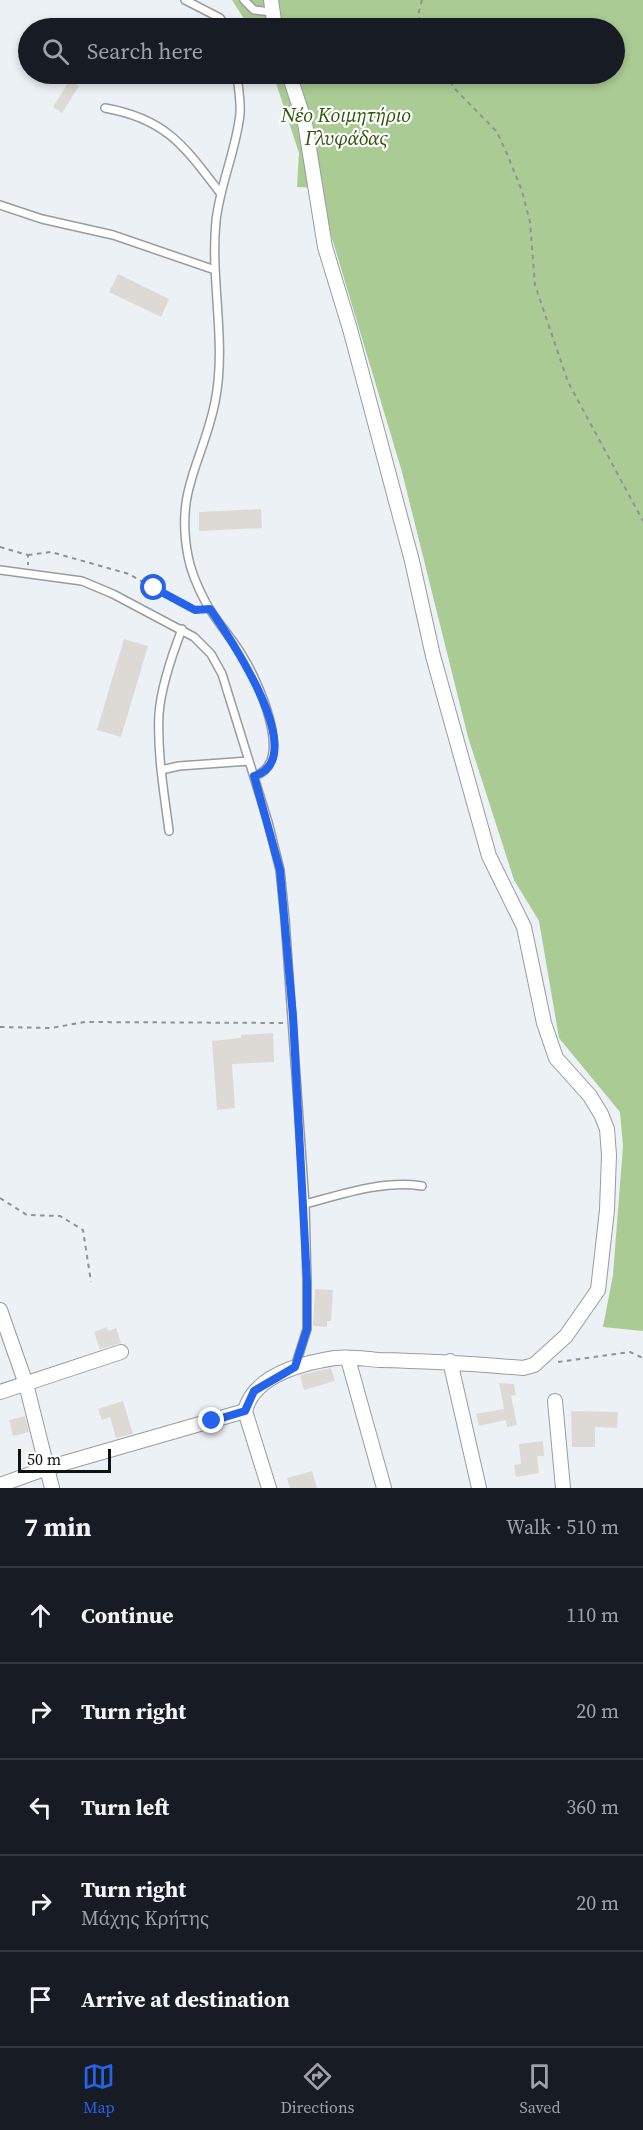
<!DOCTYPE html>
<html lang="en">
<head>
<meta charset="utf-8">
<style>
  :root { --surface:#171b24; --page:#20242c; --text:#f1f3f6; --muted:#9ea1a6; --line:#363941; --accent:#2563eb }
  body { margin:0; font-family:"Source Serif 4",serif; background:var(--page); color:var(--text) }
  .scale { position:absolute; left:18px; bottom:15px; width:93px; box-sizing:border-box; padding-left:6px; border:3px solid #101213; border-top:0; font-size:16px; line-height:21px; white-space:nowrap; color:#101213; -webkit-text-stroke:4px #fff; paint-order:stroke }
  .stop { position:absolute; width:18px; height:18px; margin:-14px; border:4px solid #2563eb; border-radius:50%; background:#fff }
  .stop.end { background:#2563eb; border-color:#fff; box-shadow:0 2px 6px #0008 }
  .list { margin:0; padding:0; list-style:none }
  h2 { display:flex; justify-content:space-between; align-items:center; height:78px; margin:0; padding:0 24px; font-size:26px }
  h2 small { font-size:20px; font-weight:400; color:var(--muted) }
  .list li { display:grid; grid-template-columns:39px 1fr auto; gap:18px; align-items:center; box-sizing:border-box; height:96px; padding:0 24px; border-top:2px solid var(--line) }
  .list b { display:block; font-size:22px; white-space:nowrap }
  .list p { margin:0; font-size:20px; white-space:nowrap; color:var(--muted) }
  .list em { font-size:20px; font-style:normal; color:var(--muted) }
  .icon { flex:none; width:33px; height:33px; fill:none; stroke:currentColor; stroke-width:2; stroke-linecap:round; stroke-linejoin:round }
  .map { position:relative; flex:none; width:643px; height:1488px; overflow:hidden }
  .search { position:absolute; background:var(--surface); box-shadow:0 3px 9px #0003; left:18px; right:18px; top:18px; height:66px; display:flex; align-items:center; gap:15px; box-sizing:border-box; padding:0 21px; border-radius:33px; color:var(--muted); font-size:22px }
  .sheet { height:558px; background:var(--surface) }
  nav { display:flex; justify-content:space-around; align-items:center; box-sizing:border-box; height:84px; border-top:2px solid var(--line); background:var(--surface); font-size:16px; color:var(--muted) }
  nav a { display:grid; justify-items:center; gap:3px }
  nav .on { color:var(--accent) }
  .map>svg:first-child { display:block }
  .green { fill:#aacb94 }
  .building { fill:#dddad5 }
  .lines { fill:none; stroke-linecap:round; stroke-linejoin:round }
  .lane-casing { stroke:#989ca0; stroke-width:10 }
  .street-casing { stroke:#989ca0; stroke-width:16 }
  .path { stroke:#8f9395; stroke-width:2; stroke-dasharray:4.5 4.5; stroke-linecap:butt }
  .lane { stroke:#fff; stroke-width:7 }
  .street { stroke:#fff; stroke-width:14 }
  .route { stroke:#2563eb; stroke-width:8 }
  .labels { text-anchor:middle; stroke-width:4.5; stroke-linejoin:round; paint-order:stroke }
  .park-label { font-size:20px; font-style:italic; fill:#30550a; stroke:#fff }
</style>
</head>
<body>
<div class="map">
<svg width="643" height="1488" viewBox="0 0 643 1488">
  <rect width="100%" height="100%" fill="#ecf1f5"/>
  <!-- green -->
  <path class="green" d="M232,0H643V1331L603,1327L613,1275L623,1146L620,1112L559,1038L539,921L514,880L468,737L402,472L317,188L297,187L299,153L273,74H614V28H259L246,22Z"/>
  <!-- building -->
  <path class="building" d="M70,80L79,86L62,113L53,107Z
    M118,274L169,299L161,317L109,292Z
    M261,509L262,528L199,531V512Z
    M124,639L148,646L121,737L97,730Z
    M273,1033L274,1062L232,1064L235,1108L217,1110L212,1041L241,1038V1035Z
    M315,1289L333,1290L331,1321H327V1327L313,1326Z
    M107,1327L108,1331L116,1328L121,1343L100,1349L94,1332Z
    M331,1368L335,1381L304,1390L300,1375Z
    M499,1383L514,1384L516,1395L511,1396L517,1425L507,1427L506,1420L479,1426L476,1414L504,1409Z
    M123,1401L133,1434L116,1438L110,1417L102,1420L98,1409Z
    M571,1411L618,1412L617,1428L595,1427V1447H572Z
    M25,1416L29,1432L13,1436L9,1420Z
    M543,1441L544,1456H537L539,1473L516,1477L514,1465L521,1464L519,1444Z
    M312,1471L317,1488H290L287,1478Z"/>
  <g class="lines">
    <!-- lane casing -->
    <g class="lane-casing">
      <path id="lane" d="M185,0L220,18L227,28
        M244,0L254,10L272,12
        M237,74C238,87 241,101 240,114C236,151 220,184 216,221C210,280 227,343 215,402C203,462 175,489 188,556C191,573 198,588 206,603C216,621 231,637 242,655C257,679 297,764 254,776
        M105,108C167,119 185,147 221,194
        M0,205L42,219L113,235L215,270
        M0,570L82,581L113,594L194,637L211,654L222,674L268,822L280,870L285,919L305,1204L307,1282V1329L295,1367
        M161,770L179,766L249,761
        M169,831C164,792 157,753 159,714C161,686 172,655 182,629
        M305,1204C343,1194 383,1180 422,1186"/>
    </g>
    <!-- street casing -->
    <g class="street-casing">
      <path id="street" d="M271,0L275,28
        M0,1310L26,1384L52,1488
        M348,1359L384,1488
        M450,1361L479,1488
        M0,1392L121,1352
        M555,1401L563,1488
        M245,1411C254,1375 302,1363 335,1358C349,1356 366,1359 380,1360C428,1361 475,1364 523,1368L534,1365L566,1336L598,1290L607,1210L609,1155L607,1129L601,1114L590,1096L556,1058L544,1023L524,927L489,856L433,656L412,561L350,329L325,247L305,123L289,74
        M245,1411L269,1488
        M0,1485L47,1468L245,1411"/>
    </g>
    <!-- path -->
    <path class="path" d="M422,0L418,15L425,28
      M445,74L455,89L497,132L507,154L522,191L530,222L535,285L568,382L643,521
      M0,547L28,555V565
      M28,555L51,552L129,574L180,604L199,610
      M0,1027L51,1028L85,1022L284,1023
      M0,1198L27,1215L60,1216L83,1230L91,1282
      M558,1362L630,1352L643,1358"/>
    <!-- lane -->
    <use href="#lane" class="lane"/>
    <!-- street -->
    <use href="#street" class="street"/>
  </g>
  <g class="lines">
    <!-- route -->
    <path class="route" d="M154,588L195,610L210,609C228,635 313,759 254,776L280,870L293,1017L307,1282V1329L295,1367L254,1391L245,1411L212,1421"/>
  </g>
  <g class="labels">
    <!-- park labels -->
    <g class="park-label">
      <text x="346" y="122">Νέο Κοιμητήριο<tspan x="346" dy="23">Γλυφάδας</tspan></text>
    </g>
  </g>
</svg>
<div class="scale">50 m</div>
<div class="stop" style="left:154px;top:588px"></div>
<div class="stop end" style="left:212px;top:1421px"></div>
<div class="search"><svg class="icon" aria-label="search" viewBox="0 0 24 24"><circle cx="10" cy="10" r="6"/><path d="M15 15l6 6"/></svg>Search here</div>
</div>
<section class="sheet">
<h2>7 min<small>Walk · 510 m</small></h2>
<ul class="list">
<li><svg class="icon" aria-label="ahead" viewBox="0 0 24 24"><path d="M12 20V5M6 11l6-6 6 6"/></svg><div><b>Continue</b></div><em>110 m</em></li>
<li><svg class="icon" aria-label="right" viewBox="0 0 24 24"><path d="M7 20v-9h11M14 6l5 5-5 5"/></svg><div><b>Turn right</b></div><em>20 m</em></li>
<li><svg class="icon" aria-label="left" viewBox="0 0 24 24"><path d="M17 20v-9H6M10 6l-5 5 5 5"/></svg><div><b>Turn left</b></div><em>360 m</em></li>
<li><svg class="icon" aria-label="right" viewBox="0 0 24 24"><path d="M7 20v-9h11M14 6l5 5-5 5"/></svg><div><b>Turn right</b><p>Μάχης Κρήτης</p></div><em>20 m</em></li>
<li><svg class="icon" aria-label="arrive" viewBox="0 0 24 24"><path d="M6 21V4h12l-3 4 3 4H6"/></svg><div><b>Arrive at destination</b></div></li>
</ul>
</section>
<nav>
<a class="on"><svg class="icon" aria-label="map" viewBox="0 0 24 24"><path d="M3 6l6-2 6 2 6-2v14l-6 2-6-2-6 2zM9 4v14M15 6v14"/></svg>Map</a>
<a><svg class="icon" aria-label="directions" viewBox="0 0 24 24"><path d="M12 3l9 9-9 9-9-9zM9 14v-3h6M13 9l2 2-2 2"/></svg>Directions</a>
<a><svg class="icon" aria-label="saved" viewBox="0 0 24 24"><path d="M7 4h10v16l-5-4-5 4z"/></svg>Saved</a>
</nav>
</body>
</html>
